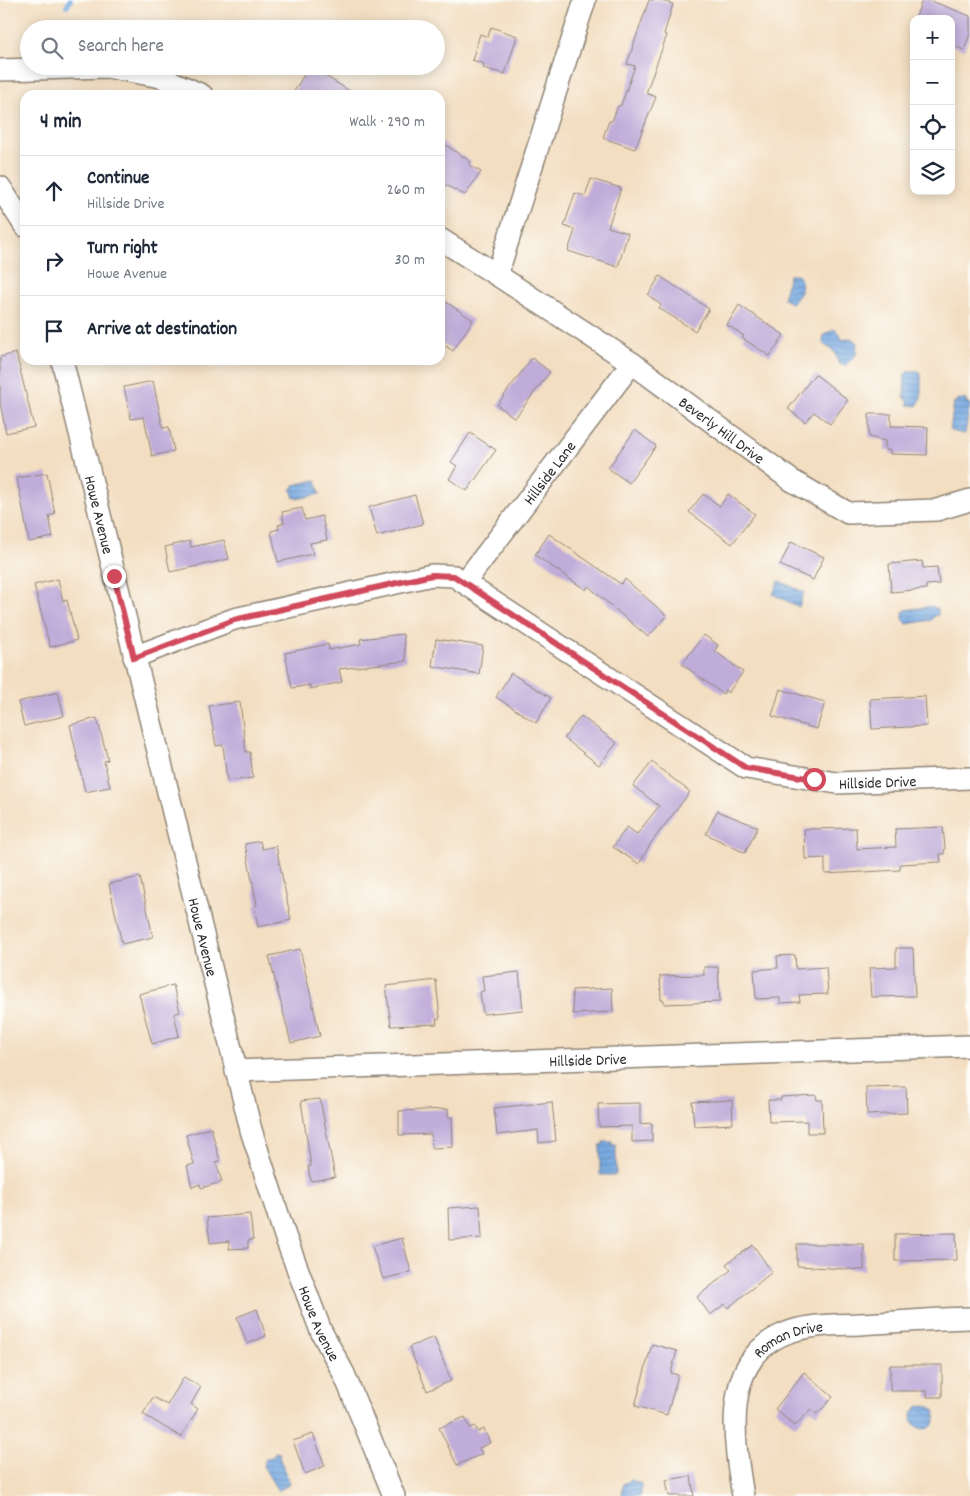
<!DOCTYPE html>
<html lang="en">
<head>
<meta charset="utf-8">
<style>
  :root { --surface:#fff; --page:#f2f2f3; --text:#1f2937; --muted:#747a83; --line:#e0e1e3 }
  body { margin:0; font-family:Dekko,sans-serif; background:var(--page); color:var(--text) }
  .controls { position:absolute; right:15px; top:15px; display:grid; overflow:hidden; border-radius:10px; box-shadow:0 2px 12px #0003 }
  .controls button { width:45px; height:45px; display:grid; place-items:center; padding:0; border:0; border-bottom:1px solid var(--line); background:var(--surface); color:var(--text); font:25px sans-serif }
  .stop { position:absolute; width:15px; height:15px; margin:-11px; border:4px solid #d1495b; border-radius:50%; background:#fff }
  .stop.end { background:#d1495b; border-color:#fff; box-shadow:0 1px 5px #0008 }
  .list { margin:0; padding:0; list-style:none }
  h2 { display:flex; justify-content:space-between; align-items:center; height:65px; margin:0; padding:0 20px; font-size:21px }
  h2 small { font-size:16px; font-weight:400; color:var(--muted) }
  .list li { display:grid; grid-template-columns:32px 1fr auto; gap:15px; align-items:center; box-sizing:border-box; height:70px; padding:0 20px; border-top:1px solid var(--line) }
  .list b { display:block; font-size:19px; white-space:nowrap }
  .list p { margin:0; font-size:16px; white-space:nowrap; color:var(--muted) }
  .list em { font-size:16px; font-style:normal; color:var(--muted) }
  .icon { flex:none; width:28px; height:28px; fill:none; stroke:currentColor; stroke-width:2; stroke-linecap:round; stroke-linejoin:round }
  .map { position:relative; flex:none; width:970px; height:1496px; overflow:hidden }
  .search { position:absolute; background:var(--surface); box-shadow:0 2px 12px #0003; left:20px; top:20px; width:425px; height:55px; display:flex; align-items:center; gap:12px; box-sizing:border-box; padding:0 18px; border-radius:28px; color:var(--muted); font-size:19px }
  .panel { position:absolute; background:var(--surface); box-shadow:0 2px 12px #0003; left:20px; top:90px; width:425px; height:275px; border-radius:15px }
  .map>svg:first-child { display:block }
  .water { fill:url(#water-rules); stroke:#516a86 }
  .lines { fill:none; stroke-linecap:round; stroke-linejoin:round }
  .stream { stroke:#77a9e2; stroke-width:5.5 }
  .building { fill:#bfacd9 }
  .minor-casing { stroke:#8f8476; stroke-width:24 }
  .minor { stroke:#fff; stroke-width:21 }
  .route { stroke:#d1495b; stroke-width:6 }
  .labels { text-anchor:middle; stroke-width:5; stroke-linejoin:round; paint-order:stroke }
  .street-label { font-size:16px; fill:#2b2b2b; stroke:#fdfcf7 }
</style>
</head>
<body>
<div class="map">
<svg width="970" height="1496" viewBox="0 0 970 1496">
  <defs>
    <pattern id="water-rules" width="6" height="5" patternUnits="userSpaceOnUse" patternTransform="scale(1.25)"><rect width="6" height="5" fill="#77a9e2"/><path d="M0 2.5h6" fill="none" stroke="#628ab7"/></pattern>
  </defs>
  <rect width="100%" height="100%" fill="#fdfcf7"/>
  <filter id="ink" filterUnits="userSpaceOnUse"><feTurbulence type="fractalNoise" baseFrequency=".02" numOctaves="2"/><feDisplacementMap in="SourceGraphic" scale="10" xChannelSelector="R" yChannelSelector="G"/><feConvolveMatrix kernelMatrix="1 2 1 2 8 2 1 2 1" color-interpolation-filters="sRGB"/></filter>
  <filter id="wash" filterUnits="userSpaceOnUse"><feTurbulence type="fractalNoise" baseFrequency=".0096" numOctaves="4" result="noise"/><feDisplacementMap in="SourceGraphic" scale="20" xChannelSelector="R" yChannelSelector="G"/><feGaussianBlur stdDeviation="1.12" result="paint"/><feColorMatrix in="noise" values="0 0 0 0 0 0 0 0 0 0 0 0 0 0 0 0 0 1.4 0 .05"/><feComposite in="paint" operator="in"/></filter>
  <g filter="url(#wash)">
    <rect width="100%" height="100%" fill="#f3dec1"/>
    <!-- water -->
    <path class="water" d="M789,275H798C806,285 799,297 791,303L783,299Z
      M834,329L840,334L842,340L851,338L857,343L856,355L846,365L839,364C837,361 837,357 835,353C829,344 820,349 824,335Z
      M909,371H918L921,375V399L917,406L908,405V401L904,397L905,374Z
      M958,399L966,400V403L970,404L965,434L950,431L954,402H958Z
      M316,480L320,494L297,499V497L294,498L291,489L294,488V485Z
      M779,581L804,592L799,607L773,594Z
      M932,606L938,609V615H935L931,620L907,624L903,620V612L906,610Z
      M603,1142H612V1145H616V1175H600V1145H603Z
      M912 1417a12 12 0 1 1 24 0a12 12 0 1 1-24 0Z
      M275,1452L280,1453L279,1457L290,1484L278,1491L263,1466L266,1459L274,1456Z
      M632,1480L641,1484V1496L622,1495L623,1484Z"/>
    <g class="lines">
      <!-- stream -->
      <path class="stream" d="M67,6L70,0"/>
    </g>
    <g id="blocks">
      <!-- building -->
      <path class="building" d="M649,0H660L673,4L664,34L667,35L646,93L656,97L635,149L603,138L609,121H612L618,106L621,105L635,66L627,64Z
        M922,0H929L970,16V34L964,50L951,45V19H915Z
        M491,27L517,36L505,74L483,68L484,64L472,60L480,34L488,37Z
        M309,66L324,75L356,95H292Z
        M440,141L471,162L469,165L481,172L465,195L440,182Z
        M591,179L621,188L608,227L628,233L618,267L568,251L575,230L564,226L575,193L585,196Z
        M660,276L709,309L695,331L659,308L661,305L648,295Z
        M440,298L473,320L453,351L440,342Z
        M739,305L784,335L770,356L742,338L744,336L727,325Z
        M16,353L34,427L6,433L0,403V357Z
        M532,358L550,372L515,418L497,405Z
        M815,374L848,400L830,424L814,412L805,422L788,409Z
        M153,381L163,428L169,427L174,451L152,456L144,417L131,419L124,387Z
        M869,414H891V426L928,427L927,455L890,454V450H885V441L869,437Z
        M635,430L656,446L629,483L608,468Z
        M470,433L496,450L467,491L449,479L457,466L451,462Z
        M47,473L55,514L49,516L53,537L29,542L17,478Z
        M703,494L720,506L728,494L755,514L732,544L689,512Z
        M415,495L423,524L377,536L369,507Z
        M302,508L305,520L322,516L327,540L310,543L313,554L278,562L271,531L279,529L278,525L284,523L282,512Z
        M549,534L621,584L625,579L667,616L648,637L588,586L586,590L535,555Z
        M224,540L229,559L170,572L165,547L190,541L191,547Z
        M791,542L824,557L813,580L780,565Z
        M922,561L923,568L937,567L939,584L926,585V589L891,592L889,564Z
        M58,579L63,601L67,600L77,640L50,647L34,585Z
        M403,634L406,661L339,669L342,682L310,689V685L292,688L285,653L328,644L329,650L361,644L360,639Z
        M704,635L718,645L715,651L743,672L728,693L725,690L723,694L682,664Z
        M436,639L483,646L479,674L432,666Z
        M511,673L551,698L536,723L496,697Z
        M780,689L825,702L817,729L772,716Z
        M58,692L64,716L24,726L18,702Z
        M925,696L927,726L872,729L870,699Z
        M240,702L246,752H250L253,778L227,781L223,745L216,746L209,706Z
        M581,716L617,743L599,765L564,738Z
        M97,718L108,760L104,761L110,787L85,792L70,725Z
        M652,762L690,792L651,843L639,864L613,847L627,827L637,834L659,806L633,786Z
        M717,811L758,827L745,853L706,834Z
        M943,827L945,848L944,854H940L941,862L900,864V870L825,874V858L805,859L804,829L856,828L857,849L896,847L895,829Z
        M260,841L262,849L276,846L291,920L258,927L254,906L257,905L245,844Z
        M140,877L153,937L122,944L109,884Z
        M896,948H913L915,996L871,997L869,968L896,967Z
        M300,949L320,1036L291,1043L269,956Z
        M795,955L796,969L826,967L828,994L799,995L800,1002L780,1003V998L756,999L754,970L778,968L777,956Z
        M704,967H718L720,1002L664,1004V1000H661L660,976L704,975Z
        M519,972L523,1010L483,1014L480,992L484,991L482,976Z
        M436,980L440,1018L436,1019L437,1024L391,1026L386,986Z
        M173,985L180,1012L174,1014L179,1036L152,1044L139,994Z
        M612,988L613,1012L573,1014L572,990Z
        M906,1087L907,1113L867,1115L866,1088Z
        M816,1095L817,1100H822L823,1133H807V1121L769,1122L768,1100H781V1097Z
        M320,1099L335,1177L311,1181L308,1167L311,1166L301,1101Z
        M732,1100L733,1124L694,1126L692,1102Z
        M552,1102L556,1141L539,1143L538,1130L497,1135L494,1108Z
        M640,1103V1124L652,1123V1141L632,1142V1126L599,1127L598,1104Z
        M448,1109V1117H452L453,1147L432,1148L431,1134L399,1135V1111Z
        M211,1128L220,1161L216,1162L222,1182L201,1188L200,1184L192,1187L187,1166L194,1164L186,1135Z
        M480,1206L482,1238L449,1240L448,1208Z
        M250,1214L253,1240H248V1248L229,1249V1241L210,1243L207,1218Z
        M956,1233L957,1260L895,1261V1234Z
        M402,1238L411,1272L383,1279L372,1246Z
        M797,1244H864V1270L797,1266Z
        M753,1245L772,1272L728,1308L725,1304L710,1315L697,1297L731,1270L726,1264Z
        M257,1309L266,1336L247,1344L237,1317Z
        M434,1337L451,1381L427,1391L409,1347Z
        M652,1344L677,1351L671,1373L678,1375L667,1415L635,1406Z
        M890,1365H942V1397H927V1391H890Z
        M804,1372L833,1397L817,1414L811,1409L795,1426L775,1409Z
        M184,1377L201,1387L191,1404L198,1409L181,1437L143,1414L153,1397L167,1405Z
        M465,1417L470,1428L475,1426L478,1432L484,1429L490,1443L479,1448L482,1454L457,1465L439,1428Z
        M313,1434L325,1466L305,1474L293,1441Z
        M691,1476L694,1496H669L666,1480Z"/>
    </g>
  </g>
  <g filter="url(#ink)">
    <use href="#blocks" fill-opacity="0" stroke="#8f8476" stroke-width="1"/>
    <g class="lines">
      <!-- minor casing -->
      <g class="minor-casing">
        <g id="minor">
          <path id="s1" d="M585,0L497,275L632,363L791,480L848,513L937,510L970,500"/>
          <path d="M0,70L106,67L161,77L202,95"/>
          <path d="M0,187L25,226"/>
          <path d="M440,239L497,275"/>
          <path id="s2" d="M62,360L251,1130L285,1236L321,1331L344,1374L394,1496"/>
          <path id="s3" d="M465,582L632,363"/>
          <path id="s4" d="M134,657L234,619L432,575L454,576L746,768L837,783L970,778"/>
          <path id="s5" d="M236,1071L970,1046"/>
          <path id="s6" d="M743,1496C734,1441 720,1361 784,1334C807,1324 835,1325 860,1324C896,1322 933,1319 970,1318"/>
        </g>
      </g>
      <!-- minor -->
      <use href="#minor" class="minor"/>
    </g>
  </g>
  <g class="lines" filter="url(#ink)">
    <!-- route -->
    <path class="route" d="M114,576L134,658L234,620L432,575L454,576L746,768L814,779"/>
  </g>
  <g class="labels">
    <!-- street labels -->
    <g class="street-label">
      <text dy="6" stroke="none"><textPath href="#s1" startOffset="562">Beverly Hill Drive</textPath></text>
      <text dy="6" stroke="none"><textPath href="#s3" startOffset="138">Hillside Lane</textPath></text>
      <text dy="6" stroke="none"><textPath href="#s2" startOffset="159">Howe Avenue</textPath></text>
      <text dy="6" stroke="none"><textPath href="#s4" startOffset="814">Hillside Drive</textPath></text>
      <text dy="6" stroke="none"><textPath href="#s2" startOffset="594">Howe Avenue</textPath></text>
      <text dy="6" stroke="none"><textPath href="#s5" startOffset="352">Hillside Drive</textPath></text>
      <text dy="6" stroke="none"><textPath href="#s2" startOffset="998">Howe Avenue</textPath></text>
      <text dy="6" stroke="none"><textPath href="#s6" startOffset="184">Roman Drive</textPath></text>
    </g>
  </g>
</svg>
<div class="controls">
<button>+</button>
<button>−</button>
<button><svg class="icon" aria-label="locate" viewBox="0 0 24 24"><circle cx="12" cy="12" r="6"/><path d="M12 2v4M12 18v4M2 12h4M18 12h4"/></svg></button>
<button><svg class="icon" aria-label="layers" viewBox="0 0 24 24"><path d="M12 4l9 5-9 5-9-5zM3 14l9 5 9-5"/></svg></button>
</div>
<div class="stop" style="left:814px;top:779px"></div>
<div class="stop end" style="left:114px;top:576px"></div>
<div class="search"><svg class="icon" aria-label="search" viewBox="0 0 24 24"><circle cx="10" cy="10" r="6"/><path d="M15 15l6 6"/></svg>Search here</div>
<section class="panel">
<h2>4 min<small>Walk · 290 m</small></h2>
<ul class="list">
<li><svg class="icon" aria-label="ahead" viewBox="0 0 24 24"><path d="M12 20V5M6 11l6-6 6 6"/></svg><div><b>Continue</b><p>Hillside Drive</p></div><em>260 m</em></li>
<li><svg class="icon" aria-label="right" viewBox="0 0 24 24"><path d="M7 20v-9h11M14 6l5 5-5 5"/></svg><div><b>Turn right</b><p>Howe Avenue</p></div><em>30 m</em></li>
<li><svg class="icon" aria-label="arrive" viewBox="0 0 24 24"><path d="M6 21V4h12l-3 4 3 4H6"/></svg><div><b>Arrive at destination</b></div></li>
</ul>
</section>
</div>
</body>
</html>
